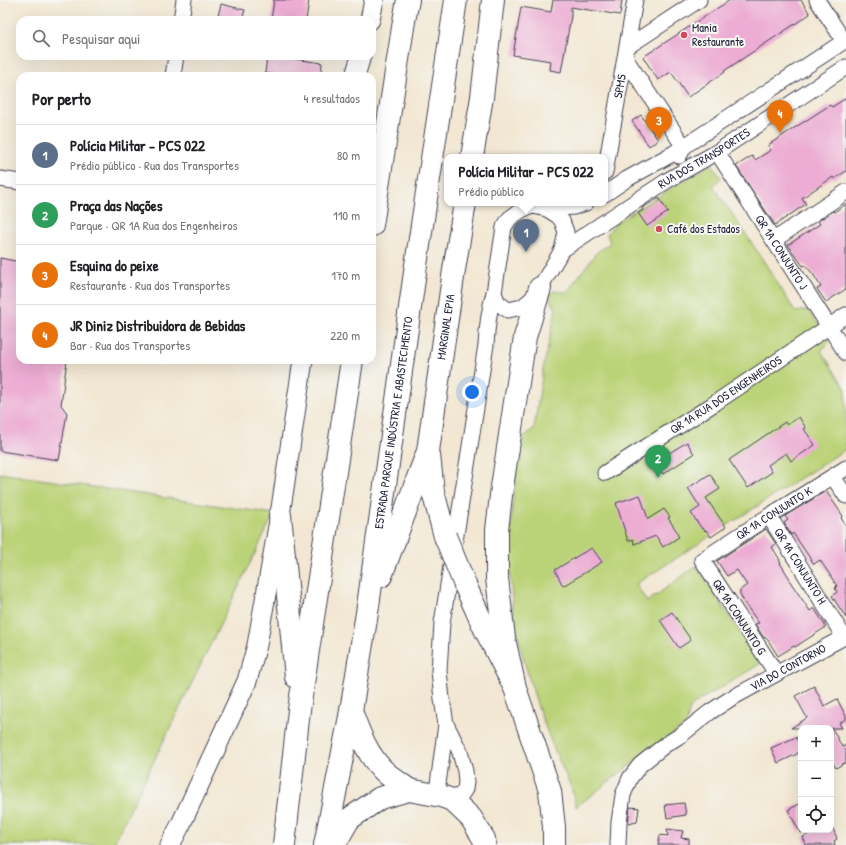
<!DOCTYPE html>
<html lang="pt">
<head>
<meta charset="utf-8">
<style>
  :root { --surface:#fff; --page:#f6f6f6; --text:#202124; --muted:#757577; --line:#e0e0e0; --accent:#d93025 }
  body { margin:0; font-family:"Patrick Hand",sans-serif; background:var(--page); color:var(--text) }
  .controls { position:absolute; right:12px; bottom:12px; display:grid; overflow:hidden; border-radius:8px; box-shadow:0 4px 16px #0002 }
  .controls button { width:36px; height:36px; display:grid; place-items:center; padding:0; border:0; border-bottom:1px solid var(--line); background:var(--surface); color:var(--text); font:20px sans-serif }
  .you { position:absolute; left:472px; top:392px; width:14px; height:14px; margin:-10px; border:3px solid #fff; border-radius:50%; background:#1a73e8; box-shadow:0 0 0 6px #1a73e833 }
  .badge { display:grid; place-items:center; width:26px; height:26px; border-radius:50%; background:var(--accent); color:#fff; font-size:13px; font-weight:700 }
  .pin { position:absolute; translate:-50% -33px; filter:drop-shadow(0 1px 2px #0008) }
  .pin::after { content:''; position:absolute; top:21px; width:14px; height:12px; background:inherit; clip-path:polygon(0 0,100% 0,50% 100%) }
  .popup { position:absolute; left:444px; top:154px; width:164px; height:52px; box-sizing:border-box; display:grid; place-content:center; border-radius:8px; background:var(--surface); filter:drop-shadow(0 1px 3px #0005); font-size:13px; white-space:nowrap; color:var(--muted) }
  .popup b { font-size:15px; color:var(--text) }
  .popup::after { content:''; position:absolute; left:50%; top:100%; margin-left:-8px; border:8px solid transparent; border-top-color:var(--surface) }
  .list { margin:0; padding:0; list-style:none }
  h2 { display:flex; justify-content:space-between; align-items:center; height:52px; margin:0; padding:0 16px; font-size:17px }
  h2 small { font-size:13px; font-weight:400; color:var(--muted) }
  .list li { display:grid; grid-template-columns:26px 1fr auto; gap:12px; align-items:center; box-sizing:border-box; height:60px; padding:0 16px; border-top:1px solid var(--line) }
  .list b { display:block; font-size:15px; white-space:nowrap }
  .list p { margin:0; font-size:13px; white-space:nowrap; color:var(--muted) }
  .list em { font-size:13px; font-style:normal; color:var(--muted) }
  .icon { flex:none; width:22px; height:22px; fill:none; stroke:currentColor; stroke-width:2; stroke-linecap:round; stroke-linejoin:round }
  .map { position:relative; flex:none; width:846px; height:845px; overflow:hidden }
  .search { position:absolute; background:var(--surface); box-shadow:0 4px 16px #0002; left:16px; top:16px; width:360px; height:44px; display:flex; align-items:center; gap:10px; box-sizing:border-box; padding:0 14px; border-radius:12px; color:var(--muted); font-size:15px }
  .panel { position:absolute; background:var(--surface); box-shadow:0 4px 16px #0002; left:16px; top:72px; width:360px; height:292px; border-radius:12px }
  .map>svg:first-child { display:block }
  .green { fill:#bbd378; stroke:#6e7a5a }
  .building { fill:#ecacd3 }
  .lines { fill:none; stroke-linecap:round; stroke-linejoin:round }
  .minor-casing { stroke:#414052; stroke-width:17 }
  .major-casing { stroke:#414052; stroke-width:21 }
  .highway-casing { stroke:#414052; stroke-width:24 }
  .minor { stroke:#fff; stroke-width:15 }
  .major { stroke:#fff; stroke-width:19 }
  .highway { stroke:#fff; stroke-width:22 }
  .highway-bridge-casing { stroke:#414052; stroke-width:24; stroke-linecap:butt }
  .highway-bridge { stroke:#fff; stroke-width:22 }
  .poi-dot { fill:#d1495b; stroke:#f6f6f2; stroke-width:1.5 }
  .labels { text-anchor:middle; stroke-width:4; stroke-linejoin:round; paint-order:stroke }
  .poi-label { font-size:12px; fill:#22223b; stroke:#f6f6f2; text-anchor:start }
  .street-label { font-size:12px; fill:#22223b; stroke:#f6f6f2 }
</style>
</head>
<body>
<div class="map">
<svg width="846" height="845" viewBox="0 0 846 845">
  <rect width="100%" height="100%" fill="#f6f6f2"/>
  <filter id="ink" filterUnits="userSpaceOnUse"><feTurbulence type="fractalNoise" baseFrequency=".025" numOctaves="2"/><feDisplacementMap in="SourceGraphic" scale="8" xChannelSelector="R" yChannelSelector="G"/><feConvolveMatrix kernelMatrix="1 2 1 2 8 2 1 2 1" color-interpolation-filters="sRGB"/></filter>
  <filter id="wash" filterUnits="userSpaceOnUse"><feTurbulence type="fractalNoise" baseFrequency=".012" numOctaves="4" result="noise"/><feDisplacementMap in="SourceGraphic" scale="16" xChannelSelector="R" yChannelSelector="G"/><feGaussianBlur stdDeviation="0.9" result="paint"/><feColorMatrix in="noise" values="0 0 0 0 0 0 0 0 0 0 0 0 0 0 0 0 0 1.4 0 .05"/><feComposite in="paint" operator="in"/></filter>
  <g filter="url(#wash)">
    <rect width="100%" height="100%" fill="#f2e7d2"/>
    <!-- green -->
    <path class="green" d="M711,164L721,178L713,186C741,227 770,269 795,312L808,310L830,341L821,351L846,389V449L636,584L647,602L696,566L760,664L700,700L690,708L686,725L633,763L576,807L571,787L551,742L538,707L524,661L513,617L509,554L513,499L518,457L522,439L534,428L543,369L556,309L549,298L553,291L567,292L596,253L610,243L607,234L618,221Z
      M0,473L274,514L113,845H0Z"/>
    <g id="blocks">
      <!-- building -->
      <path class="building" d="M274,0H309L306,20H271Z
        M553,0H622L620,15L571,7V16L561,72L550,70L551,61L513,55L521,7L551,12Z
        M730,0H801L810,14L724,71L725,72L688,97L671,72L658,80L643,57Z
        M221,4L245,10L242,20H234L218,16Z
        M267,56H274L322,63L321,76H283L265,73Z
        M846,98V171L834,179L833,177L802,198L806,204L775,225L736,166L752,156L755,160L771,150L768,145L830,105L832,107Z
        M641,115L658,140L649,146L632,121Z
        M659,198L668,212L647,226L638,213L643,210L642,208Z
        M846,204V289L826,302L817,289L821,287L813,274L805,265L803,266L788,245L820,224L818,221L833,211L834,212Z
        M0,258L20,262V360H67L61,405L67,413L59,460L0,451Z
        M799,417L806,428L804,429L815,445L791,461L786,453L768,465L772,472L748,488L729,460L785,422L787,425Z
        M687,442L694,454L663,474L655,462Z
        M710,474L720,489L706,498L726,527L711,537L706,530L705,531L703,528L702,529L691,513L700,507L688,488Z
        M826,491L843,516L841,518L846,526V618L832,596L837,592L835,588L837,586L820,560L814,564L793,533L791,535L784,523L788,520L785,516Z
        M640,495L648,519L664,509L670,517L668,518L678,533L677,534L679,537L663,547L656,536L634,544L633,539L628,541L616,503Z
        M766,529L776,544L772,547L780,560H779L781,563H780L790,579L789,580L810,611L814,608L826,627L795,647L794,646L778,656L766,637L764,638L755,624L759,623L745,604L740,594V590L747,585L737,570L727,576L717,561Z
        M592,548L602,562L563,586L555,570L579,555Z
        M672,612L691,640L679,648L660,620Z
        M814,686L824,706L837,699L846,716V719L839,723L842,728H832L842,747L846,745V762L836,768L831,759V728H791L807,718L795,696Z
        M796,737L801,748V751L797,753V754L778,763L771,748Z
        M684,803L686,815L667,818L665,805Z
        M801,803V834L788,810Z
        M630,807L639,808L637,822L628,824Z
        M831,828H833L837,839L834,841L835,845H806L803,837L817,830H831Z
        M667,829L683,831L681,838L689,839V845H658L660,835L668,836Z"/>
    </g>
  </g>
  <g filter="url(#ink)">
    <use href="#blocks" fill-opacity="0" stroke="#414052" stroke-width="1"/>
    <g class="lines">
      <!-- minor casing -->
      <g class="minor-casing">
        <g id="minor">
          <path d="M817,0L844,41"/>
          <path d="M181,20L184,0"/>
          <path d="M627,47L699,0"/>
          <path d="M625,58L684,147L679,156"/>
          <path d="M173,76L176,56"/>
          <path id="s1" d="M717,152L846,353"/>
          <path id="s2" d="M605,172L635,0"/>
          <path d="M0,179L20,182"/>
          <path d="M605,194L627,179L674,153L846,40"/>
          <path d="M533,206L547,209L558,216L562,221L566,232L562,250L535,296L528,302L522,307L508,310L498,303L494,293L504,227L510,218L523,209Z"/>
          <path d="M547,209L574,207L586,203"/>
          <path d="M774,240L846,192"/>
          <path id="s3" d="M562,250L668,180L717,152L846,67"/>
          <path id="s4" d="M605,473L712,405L846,315"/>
          <path d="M833,477L846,496"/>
          <path id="s5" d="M769,516L844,637"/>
          <path id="s6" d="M776,673L702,560L769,516L846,468"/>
          <path d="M441,796L438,784L446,724"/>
          <path d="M452,800L461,795L465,789L466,782L465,771L460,752L446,724L442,699L439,671L442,623L486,345C487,327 489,310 494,293"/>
          <path id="s7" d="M618,845L619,822L623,795L630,778L640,765L665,745L681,735L710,712L730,699L846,636"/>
        </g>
      </g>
      <!-- major casing -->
      <g class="major-casing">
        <path id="major" d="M370,20L374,0
          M355,76L361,56
          M170,845L181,824L247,681L257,645L280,515L303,360"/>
      </g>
      <!-- highway casing -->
      <g class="highway-casing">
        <g id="highway">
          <path d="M472,157L482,97L493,0"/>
          <path d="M372,225L404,21L408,0"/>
          <path d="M429,455L433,492L445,536"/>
          <path d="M280,515L296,677"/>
          <path id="s8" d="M381,576L428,451L454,270L465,203"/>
          <path d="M465,585L485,629L515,688L550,791L554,827V845"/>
          <path d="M515,688L504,638L497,578V530L502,487L525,337L540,288"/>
          <path d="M351,711C359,733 368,757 386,773C393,779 401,784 409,790"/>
          <path d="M284,845L299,710L352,360"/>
          <path id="s9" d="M325,845L351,711L367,613L416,265L456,0"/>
          <path d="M334,845L349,819L380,798L409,790L441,796L452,800L471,818L484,839L485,845"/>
        </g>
      </g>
      <!-- minor -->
      <use href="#minor" class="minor"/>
      <!-- major -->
      <use href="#major" class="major"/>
      <!-- highway -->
      <use href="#highway" class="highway"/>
      <!-- highway-bridge casing -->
      <g class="highway-bridge-casing">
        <path id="highway-bridge" d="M445,536L465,585"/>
      </g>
      <!-- highway-bridge -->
      <use href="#highway-bridge" class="highway-bridge"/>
    </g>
  </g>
  <!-- markers -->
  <g class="poi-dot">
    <circle cx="684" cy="35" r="4"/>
    <circle cx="659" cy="229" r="4"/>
  </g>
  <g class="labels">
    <!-- poi labels -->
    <g class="poi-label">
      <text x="692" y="32">Mania<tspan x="692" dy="14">Restaurante</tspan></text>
      <text x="667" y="233">Café dos Estados</text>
    </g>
    <!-- street labels -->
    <g class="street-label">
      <text dy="4" stroke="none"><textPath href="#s2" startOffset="87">SPMS</textPath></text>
      <text dy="4" stroke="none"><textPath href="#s3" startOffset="169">RUA DOS TRANSPORTES</textPath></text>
      <text dy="4" stroke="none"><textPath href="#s1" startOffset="119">QR 1A CONJUNTO J</textPath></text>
      <text dy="4" stroke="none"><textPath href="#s8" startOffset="259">MARGINAL EPIA</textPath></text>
      <text dy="4" stroke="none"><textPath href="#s4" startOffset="144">QR 1A RUA DOS ENGENHEIROS</textPath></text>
      <text dy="4" stroke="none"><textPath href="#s9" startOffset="428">ESTRADA PARQUE INDÚSTRIA E ABASTECIMENTO</textPath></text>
      <text dy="4" stroke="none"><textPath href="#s6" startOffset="221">QR 1A CONJUNTO K</textPath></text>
      <text dy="4" stroke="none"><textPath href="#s5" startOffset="59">QR 1A CONJUNTO H</textPath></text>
      <text transform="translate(739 617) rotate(57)" y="4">QR 1A CONJUNTO G</text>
      <text dy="4" stroke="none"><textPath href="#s7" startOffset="263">VIA DO CONTORNO</textPath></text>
    </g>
  </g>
</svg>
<div class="controls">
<button>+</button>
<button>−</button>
<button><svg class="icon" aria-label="locate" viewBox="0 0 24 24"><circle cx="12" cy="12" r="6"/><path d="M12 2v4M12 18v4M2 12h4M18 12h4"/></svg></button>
</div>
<div class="you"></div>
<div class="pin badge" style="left:526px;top:252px;background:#5c6f8a">1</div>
<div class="popup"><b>Polícia Militar - PCS 022</b>Prédio público</div>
<div class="pin badge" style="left:658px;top:478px;background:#2e9e5b">2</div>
<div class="pin badge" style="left:659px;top:140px;background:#e8710a">3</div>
<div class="pin badge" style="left:780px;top:133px;background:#e8710a">4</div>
<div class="search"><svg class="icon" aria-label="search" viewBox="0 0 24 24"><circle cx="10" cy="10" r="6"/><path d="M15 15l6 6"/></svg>Pesquisar aqui</div>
<section class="panel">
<h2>Por perto<small>4 resultados</small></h2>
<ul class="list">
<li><span class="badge" style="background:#5c6f8a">1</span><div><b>Polícia Militar - PCS 022</b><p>Prédio público · Rua dos Transportes</p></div><em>80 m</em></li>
<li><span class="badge" style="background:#2e9e5b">2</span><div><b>Praça das Nações</b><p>Parque · QR 1A Rua dos Engenheiros</p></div><em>110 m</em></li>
<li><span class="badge" style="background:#e8710a">3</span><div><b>Esquina do peixe</b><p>Restaurante · Rua dos Transportes</p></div><em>170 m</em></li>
<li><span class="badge" style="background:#e8710a">4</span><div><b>JR Diniz Distribuidora de Bebidas</b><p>Bar · Rua dos Transportes</p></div><em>220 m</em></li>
</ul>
</section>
</div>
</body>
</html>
